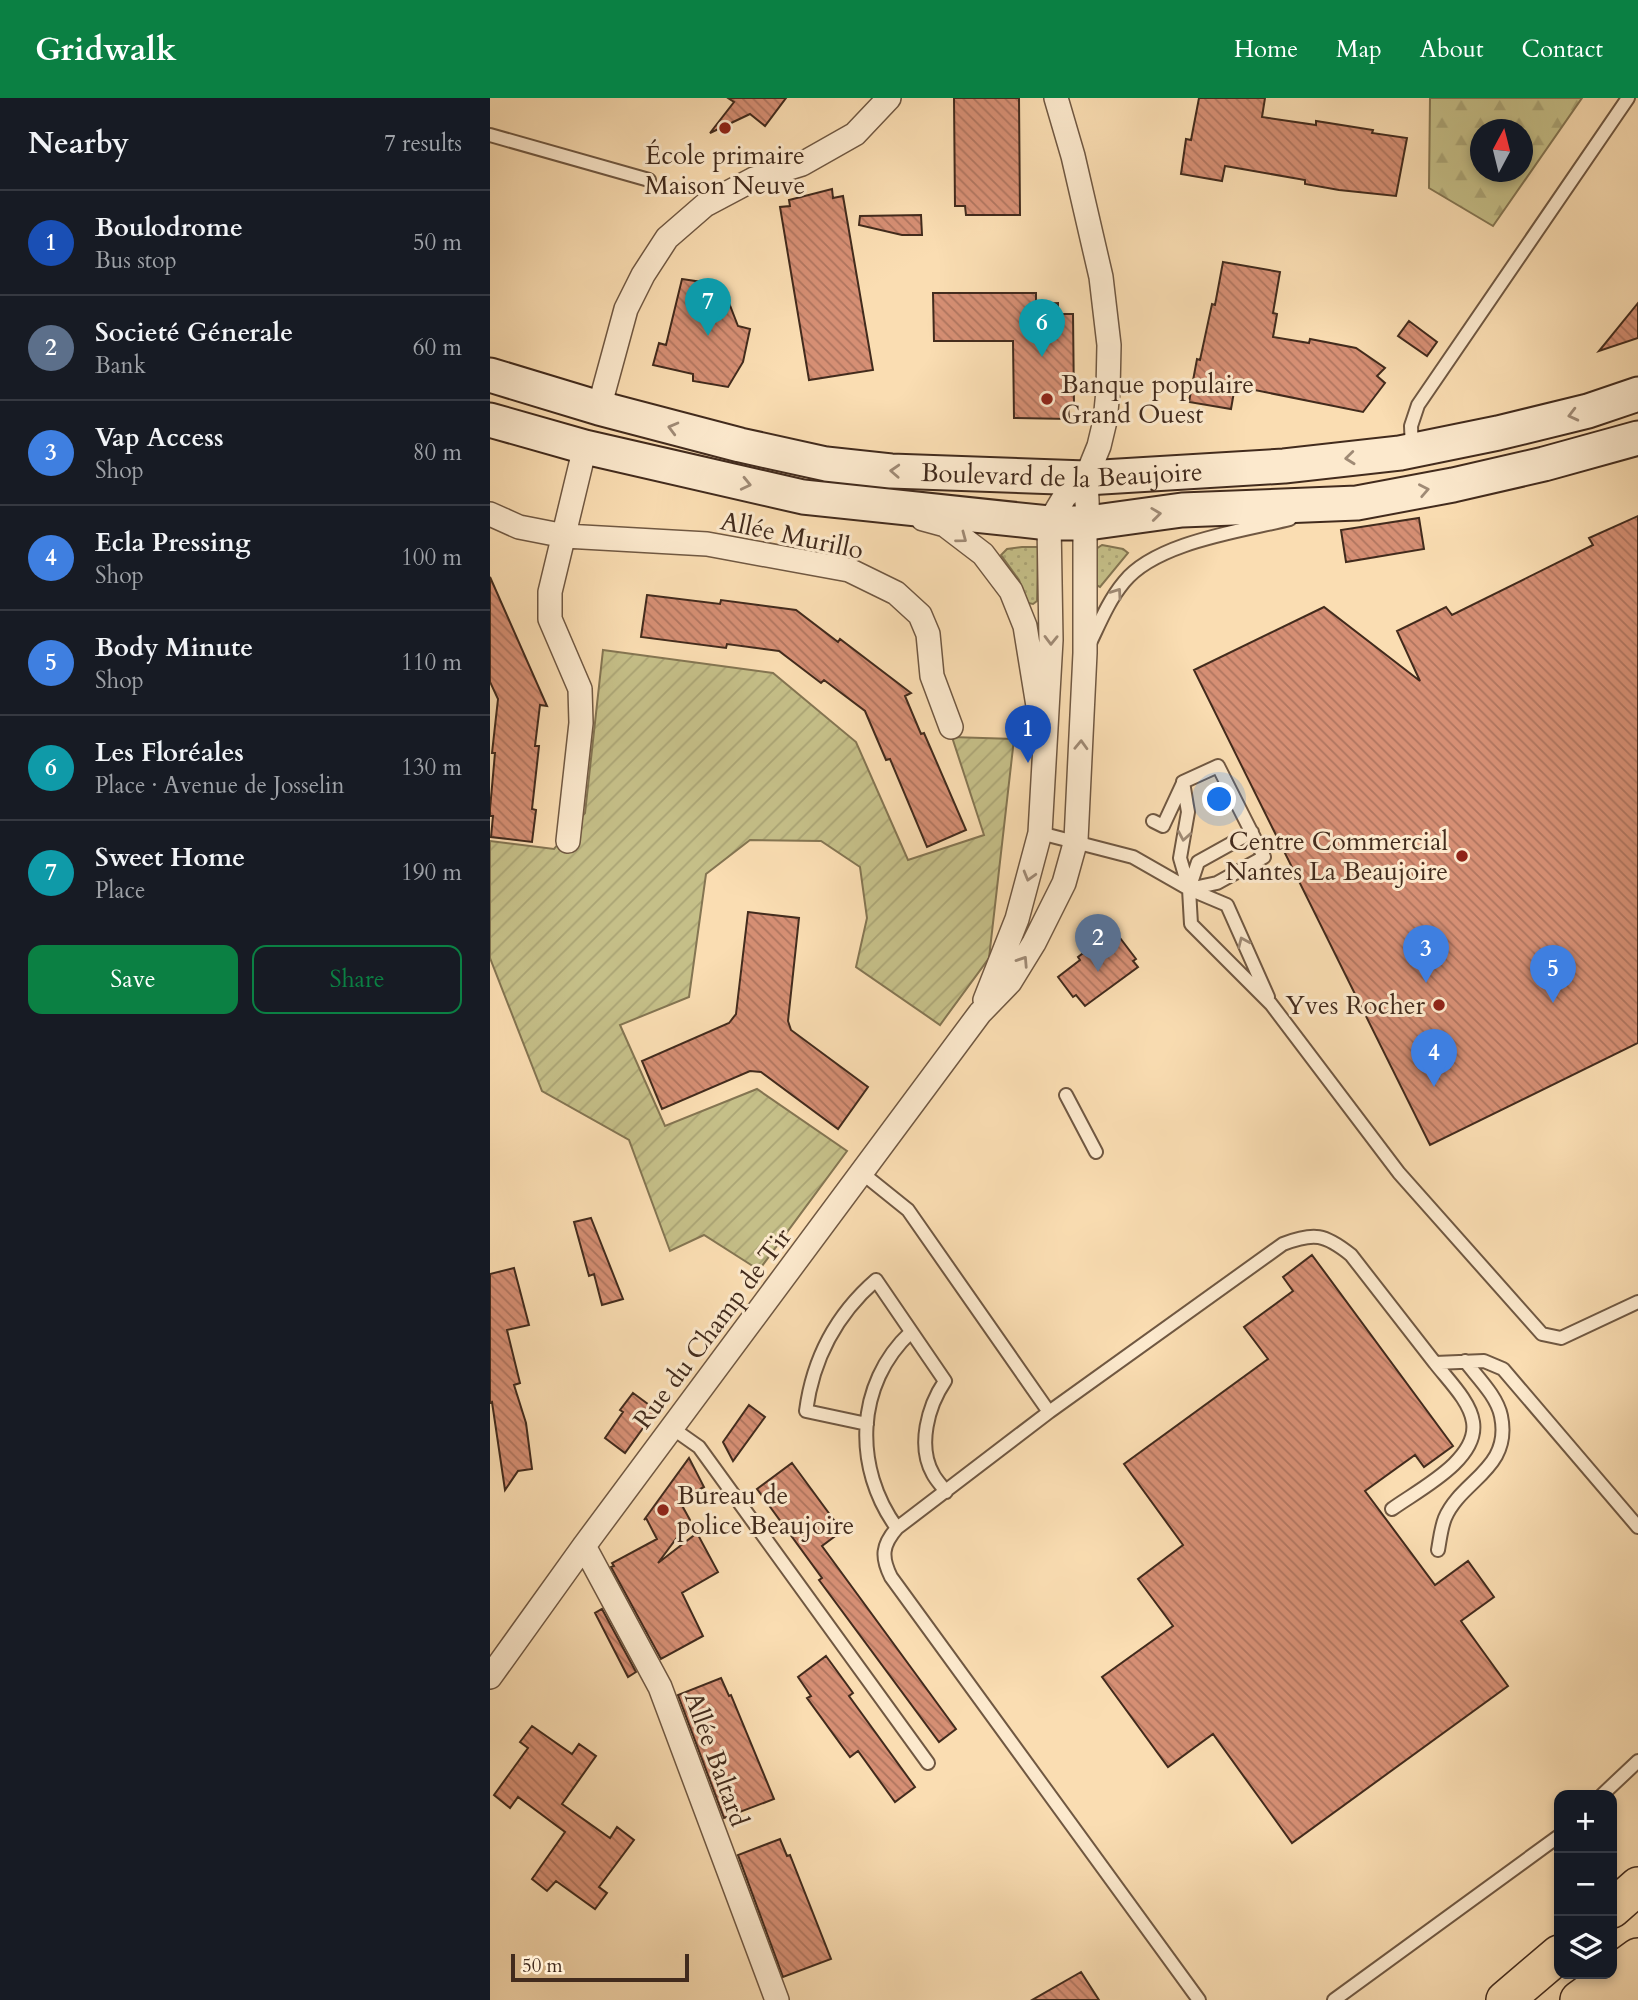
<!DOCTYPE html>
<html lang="en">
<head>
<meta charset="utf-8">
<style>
  :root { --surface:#171b24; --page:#20242c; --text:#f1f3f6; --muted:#9ea1a6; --line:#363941; --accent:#0b8043 }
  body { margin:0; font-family:Cardo,serif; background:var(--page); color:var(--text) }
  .controls { position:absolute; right:21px; bottom:21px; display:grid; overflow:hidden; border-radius:14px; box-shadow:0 4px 10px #0003 }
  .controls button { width:63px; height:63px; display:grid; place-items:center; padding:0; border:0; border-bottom:2px solid var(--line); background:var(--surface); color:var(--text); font:35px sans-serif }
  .compass { position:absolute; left:980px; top:21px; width:63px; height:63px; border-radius:50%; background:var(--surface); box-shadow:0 4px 10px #0003; rotate:7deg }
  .scale { position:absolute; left:21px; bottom:18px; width:178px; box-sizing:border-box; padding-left:7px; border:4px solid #422b1d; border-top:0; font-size:19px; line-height:24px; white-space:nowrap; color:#422b1d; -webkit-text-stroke:5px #fce9cd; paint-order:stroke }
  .you { position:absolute; left:730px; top:702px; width:24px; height:24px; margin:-18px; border:5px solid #fff; border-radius:50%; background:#1a73e8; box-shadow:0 0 0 10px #1a73e833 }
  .badge { display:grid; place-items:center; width:46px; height:46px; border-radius:50%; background:var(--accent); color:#fff; font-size:23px; font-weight:700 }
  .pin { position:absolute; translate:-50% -58px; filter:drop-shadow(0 2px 4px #0008) }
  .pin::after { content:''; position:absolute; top:37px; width:24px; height:21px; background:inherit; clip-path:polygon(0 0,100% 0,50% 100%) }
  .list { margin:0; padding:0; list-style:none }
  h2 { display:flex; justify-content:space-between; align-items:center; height:91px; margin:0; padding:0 28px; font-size:30px }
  h2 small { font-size:23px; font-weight:400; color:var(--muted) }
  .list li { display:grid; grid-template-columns:46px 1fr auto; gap:21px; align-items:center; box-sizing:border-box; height:105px; padding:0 28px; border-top:2px solid var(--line) }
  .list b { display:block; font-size:26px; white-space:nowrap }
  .list p { margin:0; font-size:23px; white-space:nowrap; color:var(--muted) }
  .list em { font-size:23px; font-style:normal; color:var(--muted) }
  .actions { display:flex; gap:14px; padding:21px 28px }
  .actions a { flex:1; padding:16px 0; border:2px solid var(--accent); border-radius:14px; text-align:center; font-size:24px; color:var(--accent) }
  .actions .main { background:var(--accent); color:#fff }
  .icon { flex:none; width:38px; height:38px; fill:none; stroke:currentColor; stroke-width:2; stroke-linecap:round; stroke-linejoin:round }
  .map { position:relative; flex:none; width:1148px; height:1902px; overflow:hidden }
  header { display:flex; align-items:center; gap:42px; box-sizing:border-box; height:98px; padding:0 35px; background:var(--accent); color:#fff }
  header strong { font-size:33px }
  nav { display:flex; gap:38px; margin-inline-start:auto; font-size:24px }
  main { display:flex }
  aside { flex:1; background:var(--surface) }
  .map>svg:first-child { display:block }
  .grass { fill:url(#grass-dots); stroke:#847552; stroke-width:2 }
  .forest { fill:url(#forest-firs); stroke:#847552; stroke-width:2; fill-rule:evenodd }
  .garden { fill:url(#garden-furrows); stroke:#847552; stroke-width:2 }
  .building { fill:url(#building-back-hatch); stroke:#422b1d; stroke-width:2 }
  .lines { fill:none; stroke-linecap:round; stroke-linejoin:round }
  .lane-casing { stroke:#705842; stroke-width:16 }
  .street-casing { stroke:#705842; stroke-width:26 }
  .secondary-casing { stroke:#422b1d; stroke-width:37 }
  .primary-casing { stroke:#422b1d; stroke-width:40 }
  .lane { stroke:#fce9cd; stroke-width:12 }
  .street { stroke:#fce9cd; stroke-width:23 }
  .secondary { stroke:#fce9cd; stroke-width:33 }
  .primary { stroke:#faddb2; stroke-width:37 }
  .oneway { stroke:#9f8a75 }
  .poi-dot { fill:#8f2418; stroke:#fce9cd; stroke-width:2.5 }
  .labels { text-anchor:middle; stroke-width:6; stroke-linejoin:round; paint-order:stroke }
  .poi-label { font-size:26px; fill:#422b1d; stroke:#fce9cd; text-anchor:start }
  .street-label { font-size:26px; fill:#422b1d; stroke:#fce9cd }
</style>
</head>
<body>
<header>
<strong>Gridwalk</strong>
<nav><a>Home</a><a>Map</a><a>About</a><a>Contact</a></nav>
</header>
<main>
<aside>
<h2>Nearby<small>7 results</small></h2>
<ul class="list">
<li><span class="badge" style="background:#1a4fb4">1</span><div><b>Boulodrome</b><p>Bus stop</p></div><em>50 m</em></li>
<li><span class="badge" style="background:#5c6f8a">2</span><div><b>Societé Génerale</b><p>Bank</p></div><em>60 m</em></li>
<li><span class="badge" style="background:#3f7fe0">3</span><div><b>Vap Access</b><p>Shop</p></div><em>80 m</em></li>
<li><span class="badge" style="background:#3f7fe0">4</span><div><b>Ecla Pressing</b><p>Shop</p></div><em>100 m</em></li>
<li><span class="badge" style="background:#3f7fe0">5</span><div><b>Body Minute</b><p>Shop</p></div><em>110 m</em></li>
<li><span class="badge" style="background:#0f9aa8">6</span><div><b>Les Floréales</b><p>Place · Avenue de Josselin</p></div><em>130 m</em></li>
<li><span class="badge" style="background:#0f9aa8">7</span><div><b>Sweet Home</b><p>Place</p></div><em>190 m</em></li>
</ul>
<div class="actions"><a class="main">Save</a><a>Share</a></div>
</aside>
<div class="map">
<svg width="1148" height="1902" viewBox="0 0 1148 1902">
  <defs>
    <pattern id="grass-dots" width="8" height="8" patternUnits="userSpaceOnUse" patternTransform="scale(1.75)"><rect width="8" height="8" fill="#c5bf88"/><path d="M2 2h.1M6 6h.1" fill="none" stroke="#aaa475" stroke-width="1.8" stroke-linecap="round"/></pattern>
    <pattern id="forest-firs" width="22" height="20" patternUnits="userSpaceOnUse" patternTransform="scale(1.75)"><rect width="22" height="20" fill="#c5bf88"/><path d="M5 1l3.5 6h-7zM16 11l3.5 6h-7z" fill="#aaa475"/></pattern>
    <pattern id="garden-furrows" width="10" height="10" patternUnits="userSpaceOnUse" patternTransform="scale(1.75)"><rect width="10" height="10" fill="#c5bf88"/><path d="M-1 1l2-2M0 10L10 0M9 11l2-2" fill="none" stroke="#aaa475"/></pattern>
    <pattern id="building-back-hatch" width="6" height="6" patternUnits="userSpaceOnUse" patternTransform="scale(1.75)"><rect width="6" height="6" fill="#d68f74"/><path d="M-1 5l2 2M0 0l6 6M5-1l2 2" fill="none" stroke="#af755f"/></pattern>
  </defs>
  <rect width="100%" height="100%" fill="#faddb2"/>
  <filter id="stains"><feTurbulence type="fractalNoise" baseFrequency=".00286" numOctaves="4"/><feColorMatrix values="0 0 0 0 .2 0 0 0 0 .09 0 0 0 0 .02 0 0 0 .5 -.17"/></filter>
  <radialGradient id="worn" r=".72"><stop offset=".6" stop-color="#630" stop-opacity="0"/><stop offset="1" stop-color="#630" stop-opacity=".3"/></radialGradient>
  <!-- grass -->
  <path class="grass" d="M612,447L633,451L638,455L610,489L606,487V451Z
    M532,449H548L547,503L543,506L538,505L529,482L511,457L517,451Z"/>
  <!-- forest -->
  <path class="forest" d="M940,0H1092L1003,128L939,90ZM990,32H1032V74H990Z"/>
  <!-- garden -->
  <path class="garden" d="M113,552L283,575L366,644L418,762L494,737L462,639L524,641L499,860L450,927L366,869L377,820L370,769L331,743L260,742L216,776L199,899L130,927L175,1028L267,991L357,1053L269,1172L214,1137L180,1153L139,1042L52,993L0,860V743L64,751L95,715Z"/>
  <!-- building -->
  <path class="building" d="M238,0H296L275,28L260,16L220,35L244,4Z
    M464,0H529L530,117H476L475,108H465Z
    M709,0H775L772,19L826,27V23L883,32L882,35L917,40L906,98L849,92L815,86V82L735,68L732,83L691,76L696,41L701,42Z
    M342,91L343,100L353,98L383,272L319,282L290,109L300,108L299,102Z
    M431,117L432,137H412L369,127L370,118Z
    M733,164L790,174L783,215L787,216L783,239L819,245L820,241L866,250L895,270L887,278L895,285L873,314L745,288L741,311L699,304L707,261L710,262L722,206L725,207Z
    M192,181L232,187L248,228L260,231L253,264L238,289L203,283V276L163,267L169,245L176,247Z
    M443,195H546V206L568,205V216H583L584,306H578L579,321L524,320L523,243H444Z
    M1148,205V240L1109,253Z
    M919,223L947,244L937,258L908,238Z
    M1148,418V945L940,1047L704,572L834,509L930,583L907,533L956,509L962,517L1103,447L1099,440Z
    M929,420L934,451L856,464L851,432Z
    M0,479L57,608L50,607L45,648H49L42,711L46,712L42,744L1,739L3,718H0V711L5,655H2L8,601L0,584Z
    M157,497L230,506L231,502L306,512L348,544L350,541L421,595L415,598L431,636L434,635L476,732L437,749L400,661L396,662L375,613L334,582L331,585L289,553L237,546L236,550L151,539Z
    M258,814L309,820L298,923L301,932L378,989L348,1031L271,974L260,973L172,1011L152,963L239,925L246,916Z
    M624,832L646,861L643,863L648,869L595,908L586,897L583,899L568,879L590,862L588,859Z
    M101,1120L133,1201L112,1207L104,1176L99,1178L84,1124Z
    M822,1157L963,1348L934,1369L925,1357L875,1393L945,1487L978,1463L1004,1499L971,1523L1018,1588L802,1745L723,1636L678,1669L612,1579L683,1528L648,1481L693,1447L634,1366L778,1261L754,1229L803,1193L793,1179Z
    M24,1170L39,1227L17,1232L30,1285L24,1287L36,1325L42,1371L28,1373L15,1392L2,1304L0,1305V1176Z
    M143,1295L166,1312L135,1355L115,1340L133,1314L130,1312Z
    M259,1307L275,1319L243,1363L233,1344Z
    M199,1360L214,1389L189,1402L200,1422L168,1465L207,1435L228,1474L192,1495L213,1538L171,1561L121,1469L124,1468L122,1465L167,1441L156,1420L154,1422Z
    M302,1365L352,1433L332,1448L466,1631L449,1644L329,1482L332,1480L267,1391Z
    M112,1511L146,1574L138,1579L105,1515Z
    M336,1558L363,1595L359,1598L425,1689L405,1704L368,1653L360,1659L317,1600L321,1598L308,1579Z
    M231,1580L239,1598L241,1597L284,1701L234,1720L188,1597Z
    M42,1628L82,1656L89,1646L106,1658L72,1706L120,1740L127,1729L144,1742L109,1789L117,1795L105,1811L66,1783L57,1793L42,1781L75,1734L28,1699L20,1710L4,1697L38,1650L30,1644Z
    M290,1741L297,1758L300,1757L341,1861L293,1879L248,1757Z
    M591,1874L609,1902H542Z"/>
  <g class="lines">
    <!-- lane casing -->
    <g class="lane-casing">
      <path id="lane" d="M0,37L159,82
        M922,352L921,328L928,307L1138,0
        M600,545C610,524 619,502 634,484C666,444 752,433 800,421
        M663,723L673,728L693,685
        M550,735L643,759L699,791L737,807L778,899
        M699,791L727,785L774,759L728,668L693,684L698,714L690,760L699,791L701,826L781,906L909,1075L1052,1236L1071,1240L1148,1204
        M699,791L708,764L762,734
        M576,997L606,1054
        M372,1075L418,1112L559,1314
        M377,1326L316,1313C323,1260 347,1216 386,1182L455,1283C438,1308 427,1348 443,1376C446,1382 452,1388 456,1394
        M182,1330L209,1349L438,1665
        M902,1411C928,1392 989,1362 983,1324C980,1303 958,1282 945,1265
        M407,1430C363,1370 365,1286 421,1234
        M948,1452C950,1441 951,1430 955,1420C971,1382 1022,1371 1011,1318C1007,1298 987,1279 975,1263
        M1112,1697L1148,1663
        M709,1902L401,1479C391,1459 392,1447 407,1430L559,1314L793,1146C824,1134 835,1136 861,1157L945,1265L994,1263L1013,1271L1148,1429
        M844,1902L1069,1738"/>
    </g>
    <!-- street casing -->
    <g class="street-casing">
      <path id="street" d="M109,310L136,211L153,177L177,140L215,107L264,81L312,66L365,36L399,0
        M0,416L29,429L75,438L217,446L359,472L406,495L430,517L438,536L442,578L461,629
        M433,421L455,427L493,456L521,493L535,528L548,608
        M78,743L91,625L90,591L60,521V494L95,349
        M495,902L527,821L550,735L561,542L559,425L575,398L596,380L609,348L615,323L618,293L619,247L611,179L583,58L566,0
        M94,1448L170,1589L287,1902
        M0,1579L94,1448L490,915L520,884L544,845L574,785L586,742L595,555V434L598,425L596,380"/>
    </g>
    <!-- secondary casing -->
    <g class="secondary-casing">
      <g id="secondary">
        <path id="s1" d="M0,277L109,310L250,347L336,366L401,373L596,380L794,368L910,355L1008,335L1098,313L1148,296"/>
        <path d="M0,322L95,349L313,399L559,425H598L692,412L867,405L963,387L1054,366L1148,340"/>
      </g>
    </g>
    <!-- primary casing -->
    <g class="primary-casing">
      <path id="primary" d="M1122,1811L1148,1788
        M1015,1902L1069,1856
        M1089,1902L1148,1859
        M1134,1902L1148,1892"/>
    </g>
    <!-- lane -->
    <use href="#lane" class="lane"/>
    <!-- street -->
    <use href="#street" class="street"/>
    <!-- secondary -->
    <use href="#secondary" class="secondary"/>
    <!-- primary -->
    <use href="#primary" class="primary"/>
  </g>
  <!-- one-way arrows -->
  <defs><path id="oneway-chevron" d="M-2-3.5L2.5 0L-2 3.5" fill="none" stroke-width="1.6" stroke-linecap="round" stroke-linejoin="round" transform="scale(1.75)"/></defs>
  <g class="oneway">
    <use href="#oneway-chevron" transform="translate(1083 317) rotate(166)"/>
    <use href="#oneway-chevron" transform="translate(183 330) rotate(-165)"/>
    <use href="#oneway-chevron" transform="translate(860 360) rotate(174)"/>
    <use href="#oneway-chevron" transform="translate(405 373) rotate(-177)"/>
    <use href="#oneway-chevron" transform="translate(256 386) rotate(13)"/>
    <use href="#oneway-chevron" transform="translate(934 392) rotate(-11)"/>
    <use href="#oneway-chevron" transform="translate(666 416) rotate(-7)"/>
    <use href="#oneway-chevron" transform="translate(472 440) rotate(37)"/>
    <use href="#oneway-chevron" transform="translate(627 495) rotate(-55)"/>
    <use href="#oneway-chevron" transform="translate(561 542) rotate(91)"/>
    <use href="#oneway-chevron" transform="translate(591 647) rotate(-88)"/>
    <use href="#oneway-chevron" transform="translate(694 738) rotate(100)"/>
    <use href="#oneway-chevron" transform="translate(539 778) rotate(106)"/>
    <use href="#oneway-chevron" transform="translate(753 844) rotate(-114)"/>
    <use href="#oneway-chevron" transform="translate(533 863) rotate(-57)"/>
  </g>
  <!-- markers -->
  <g class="poi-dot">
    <circle cx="235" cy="30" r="7"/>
    <circle cx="557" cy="301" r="7"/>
    <circle cx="972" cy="758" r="7"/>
    <circle cx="949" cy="907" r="7"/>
    <circle cx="173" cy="1412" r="7"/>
  </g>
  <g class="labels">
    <!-- poi labels -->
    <g class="poi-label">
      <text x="235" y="66" text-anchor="middle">École primaire<tspan x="235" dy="30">Maison Neuve</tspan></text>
      <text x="571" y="295">Banque populaire<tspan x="571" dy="30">Grand Ouest</tspan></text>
      <text x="958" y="752" text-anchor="end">Centre Commercial<tspan x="958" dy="30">Nantes La Beaujoire</tspan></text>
      <text x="935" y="916" text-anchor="end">Yves Rocher</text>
      <text x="187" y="1406">Bureau de<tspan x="187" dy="30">police Beaujoire</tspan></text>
    </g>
    <!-- street labels -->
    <g class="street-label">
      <text dy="9" stroke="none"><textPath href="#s1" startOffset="584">Boulevard de la Beaujoire</textPath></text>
      <text transform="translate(302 437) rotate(12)" y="9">Allée Murillo</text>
      <text transform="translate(222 1230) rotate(-53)" y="9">Rue du Champ de Tir</text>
      <text transform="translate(227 1661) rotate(70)" y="9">Allée Baltard</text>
    </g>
  </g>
  <rect width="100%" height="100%" filter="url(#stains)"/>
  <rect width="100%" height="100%" fill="url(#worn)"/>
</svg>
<div class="controls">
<button>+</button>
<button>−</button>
<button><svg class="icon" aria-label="layers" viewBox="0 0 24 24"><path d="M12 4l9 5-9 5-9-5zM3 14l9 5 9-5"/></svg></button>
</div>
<svg class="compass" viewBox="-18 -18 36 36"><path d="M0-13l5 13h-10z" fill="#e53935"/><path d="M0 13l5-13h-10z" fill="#9ea1a6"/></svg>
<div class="scale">50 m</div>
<div class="you"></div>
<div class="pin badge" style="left:538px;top:665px;background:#1a4fb4">1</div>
<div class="pin badge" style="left:608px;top:874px;background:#5c6f8a">2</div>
<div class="pin badge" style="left:936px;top:885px;background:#3f7fe0">3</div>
<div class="pin badge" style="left:944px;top:989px;background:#3f7fe0">4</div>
<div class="pin badge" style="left:1063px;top:905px;background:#3f7fe0">5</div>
<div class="pin badge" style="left:552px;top:259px;background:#0f9aa8">6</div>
<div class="pin badge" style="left:218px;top:238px;background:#0f9aa8">7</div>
</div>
</main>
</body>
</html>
